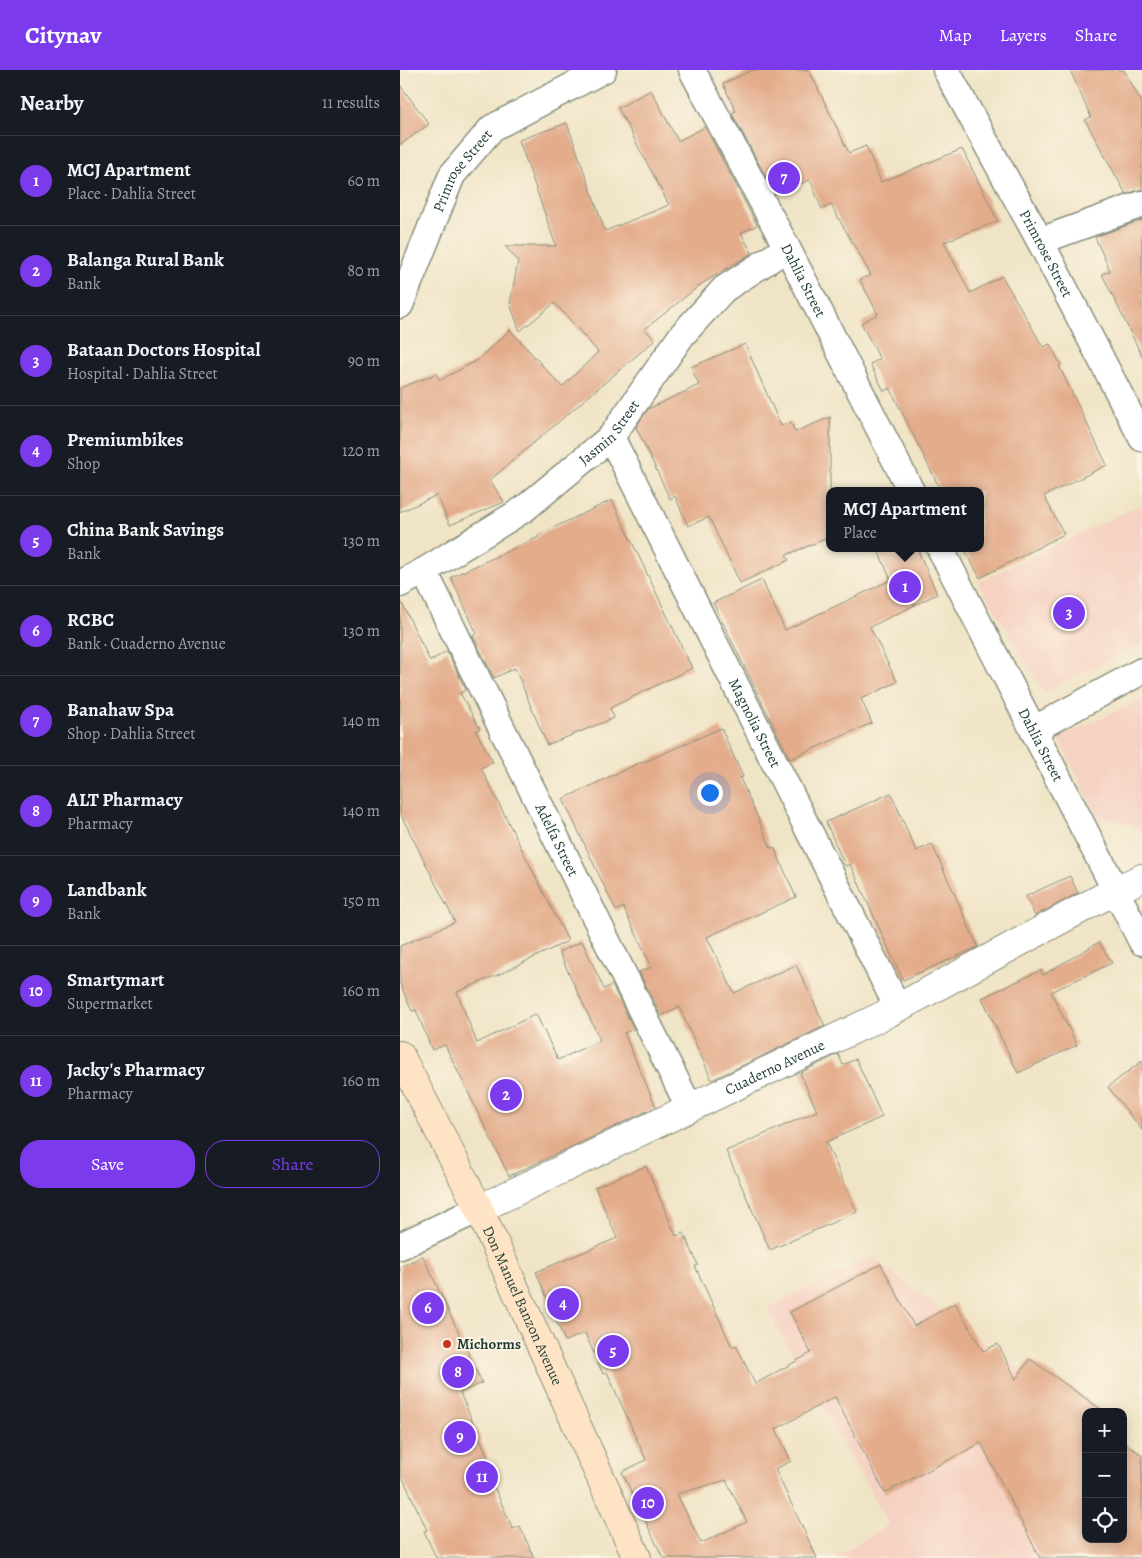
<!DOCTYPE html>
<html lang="en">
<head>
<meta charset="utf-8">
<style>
  :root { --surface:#171b24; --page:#20242c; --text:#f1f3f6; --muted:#9ea1a6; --line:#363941; --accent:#7c3aed }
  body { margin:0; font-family:Alegreya,serif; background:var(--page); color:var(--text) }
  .controls { position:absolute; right:15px; bottom:15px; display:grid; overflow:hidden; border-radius:10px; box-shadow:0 2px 12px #0003 }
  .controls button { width:45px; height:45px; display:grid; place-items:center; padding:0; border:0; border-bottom:1px solid var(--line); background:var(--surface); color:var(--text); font:25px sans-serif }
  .you { position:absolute; left:309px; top:722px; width:18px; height:18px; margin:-12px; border:4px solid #fff; border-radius:50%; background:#1a73e8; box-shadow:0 0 0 8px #1a73e833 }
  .badge { display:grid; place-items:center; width:32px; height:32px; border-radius:50%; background:var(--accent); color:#fff; font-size:16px; font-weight:700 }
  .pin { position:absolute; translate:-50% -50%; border:2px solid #fff; box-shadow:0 1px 5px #0006 }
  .popup { position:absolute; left:426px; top:417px; width:158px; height:65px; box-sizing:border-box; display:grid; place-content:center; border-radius:10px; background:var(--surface); filter:drop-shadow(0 1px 4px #0005); font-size:16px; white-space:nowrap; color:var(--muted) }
  .popup b { font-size:19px; color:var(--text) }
  .popup::after { content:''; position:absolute; left:50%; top:100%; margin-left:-10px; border:10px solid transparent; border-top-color:var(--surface) }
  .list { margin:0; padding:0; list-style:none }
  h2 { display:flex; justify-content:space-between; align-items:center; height:65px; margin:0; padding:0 20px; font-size:21px }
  h2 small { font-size:16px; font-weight:400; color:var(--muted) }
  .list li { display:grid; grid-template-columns:32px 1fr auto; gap:15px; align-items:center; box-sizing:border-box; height:90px; padding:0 20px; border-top:1px solid var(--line) }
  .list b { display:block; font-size:19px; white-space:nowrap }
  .list p { margin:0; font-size:16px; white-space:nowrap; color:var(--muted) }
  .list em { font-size:16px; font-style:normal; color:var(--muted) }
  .actions { display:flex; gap:10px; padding:15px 20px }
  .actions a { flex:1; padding:11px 0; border:1px solid var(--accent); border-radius:20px; text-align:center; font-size:18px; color:var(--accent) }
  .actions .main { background:var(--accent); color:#fff }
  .icon { flex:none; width:28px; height:28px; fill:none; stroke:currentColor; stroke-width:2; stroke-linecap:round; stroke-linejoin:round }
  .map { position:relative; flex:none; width:742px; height:1488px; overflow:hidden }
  header { display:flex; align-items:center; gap:30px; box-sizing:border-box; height:70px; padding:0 25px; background:var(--accent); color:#fff }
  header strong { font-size:24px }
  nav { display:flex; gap:28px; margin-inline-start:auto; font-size:18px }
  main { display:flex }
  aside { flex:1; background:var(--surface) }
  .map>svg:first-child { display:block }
  .built { fill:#f5d2c2 }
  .building { fill:#e3ac8b; fill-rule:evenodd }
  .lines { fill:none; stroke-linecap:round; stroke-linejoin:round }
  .minor-casing { stroke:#88907d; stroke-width:29 }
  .tertiary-casing { stroke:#88907d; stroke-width:30 }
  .secondary-casing { stroke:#88907d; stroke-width:30 }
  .minor { stroke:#fff; stroke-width:26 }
  .tertiary { stroke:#fff; stroke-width:28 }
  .secondary { stroke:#fee4c5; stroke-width:28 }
  .poi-dot { fill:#c8321e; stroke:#fcf5e5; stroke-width:2 }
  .labels { text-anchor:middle; stroke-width:4; stroke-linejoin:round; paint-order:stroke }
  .street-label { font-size:15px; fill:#1f3d34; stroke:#fcf5e5 }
  .poi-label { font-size:15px; font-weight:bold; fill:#1f3d34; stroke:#fcf5e5; text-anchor:start }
</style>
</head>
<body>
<header>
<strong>Citynav</strong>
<nav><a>Map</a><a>Layers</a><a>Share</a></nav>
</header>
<main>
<aside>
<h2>Nearby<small>11 results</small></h2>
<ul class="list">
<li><span class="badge">1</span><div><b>MCJ Apartment</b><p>Place · Dahlia Street</p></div><em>60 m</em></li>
<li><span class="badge">2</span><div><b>Balanga Rural Bank</b><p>Bank</p></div><em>80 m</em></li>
<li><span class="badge">3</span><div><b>Bataan Doctors Hospital</b><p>Hospital · Dahlia Street</p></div><em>90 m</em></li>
<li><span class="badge">4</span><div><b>Premiumbikes</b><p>Shop</p></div><em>120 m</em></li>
<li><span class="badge">5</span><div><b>China Bank Savings</b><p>Bank</p></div><em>130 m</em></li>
<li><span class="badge">6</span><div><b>RCBC</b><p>Bank · Cuaderno Avenue</p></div><em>130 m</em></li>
<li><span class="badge">7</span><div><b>Banahaw Spa</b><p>Shop · Dahlia Street</p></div><em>140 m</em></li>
<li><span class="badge">8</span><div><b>ALT Pharmacy</b><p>Pharmacy</p></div><em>140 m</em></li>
<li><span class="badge">9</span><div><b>Landbank</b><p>Bank</p></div><em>150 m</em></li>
<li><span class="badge">10</span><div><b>Smartymart</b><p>Supermarket</p></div><em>160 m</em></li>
<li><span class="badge">11</span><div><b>Jacky's Pharmacy</b><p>Pharmacy</p></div><em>160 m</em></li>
</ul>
<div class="actions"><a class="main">Save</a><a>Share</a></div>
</aside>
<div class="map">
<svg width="742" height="1488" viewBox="0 0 742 1488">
  <rect width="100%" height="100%" fill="#fcf5e5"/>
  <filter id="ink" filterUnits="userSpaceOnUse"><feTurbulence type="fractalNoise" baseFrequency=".02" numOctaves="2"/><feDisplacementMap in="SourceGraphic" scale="10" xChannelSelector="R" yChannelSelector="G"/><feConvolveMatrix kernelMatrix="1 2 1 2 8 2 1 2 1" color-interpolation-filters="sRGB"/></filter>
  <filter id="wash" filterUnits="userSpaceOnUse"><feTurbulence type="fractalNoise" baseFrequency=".0096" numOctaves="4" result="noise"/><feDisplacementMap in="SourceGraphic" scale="20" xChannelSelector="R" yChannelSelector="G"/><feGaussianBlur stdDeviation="1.12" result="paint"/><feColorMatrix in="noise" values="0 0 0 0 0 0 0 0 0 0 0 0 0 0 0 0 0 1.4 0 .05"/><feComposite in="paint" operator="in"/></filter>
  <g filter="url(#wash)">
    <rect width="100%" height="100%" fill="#f0e4c6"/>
    <!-- built -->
    <path class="built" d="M742,434V574L644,622L578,512Z
      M742,629V759L696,744L659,668Z
      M471,1187L686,1350V1469L742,1478L739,1488H433L489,1455L367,1239Z"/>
    <g id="blocks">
      <!-- building -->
      <path class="building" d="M352,0H409L449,83L466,76L481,112L562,79L598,151L544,172L570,223L602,206L643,277L650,274L661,295L659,296L707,395L644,426L664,464L580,508L564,478H580V421H541L490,318L484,321L470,294L480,289L461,253L478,244L460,210L471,205L431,135L422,139L410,110L375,124L332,43L336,41L323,14Z
        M670,0H724L742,33V119L726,124L685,50L691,47Z
        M0,15L29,54L0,75Z
        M251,20L278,71L305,57L357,155L341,163L352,183L300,215L245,259L255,270L90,410L104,432L50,455L37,425L0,442V318L36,304L40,310L76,291L110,260L162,317L198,282L155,233L120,261L110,234L118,191L105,176H156L119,70L167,53L205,161L269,135L218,38Z
        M742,150V286L702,204L710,201L695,167Z
        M345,274L381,356L391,352L395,362L430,347V467L386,485L389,490L340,513L309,447L288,456L275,426L270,429L236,357L248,339L299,315L291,297Z
        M212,430L292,598L210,638L214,648L147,675L115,598L94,608L73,566L77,564L51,507L139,467L138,465Z
        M477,478H517L537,524L470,557L497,612L461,629L472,653L390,689L313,533L362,510L385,560L491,510Z
        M0,529L30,591L47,581L66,620L60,623L80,659L76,661L93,692L81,698L168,871L102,903L57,922L77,973L136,944L158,990L200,970L159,882L182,871L204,919L212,915L234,959L224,963L256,1037L109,1106L45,975L32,980L16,940L12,941L0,914V876L55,852L0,743Z
        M321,658L343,707L340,708L371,778L374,777L396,827L307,867L334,923L396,895L425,956L312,1010L279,937L261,946L239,902L252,897L223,837L216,841L163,729L241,692L242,693Z
        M491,723L516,781L532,774L578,877L503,910L450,794L445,796L426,752Z
        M670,806L678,823L635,846L626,826Z
        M699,872L712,893L651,922L677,975L618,1003L582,928L641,900L643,905Z
        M438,984L443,995L456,989L482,1047L426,1072L457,1142L370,1180L326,1081L417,1041L400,1003Z
        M742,991V1060L708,1017Z
        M246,1096L276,1166L284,1163L298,1195L295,1196L332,1277L336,1275L355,1314L411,1283L390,1242L481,1194L514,1256L555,1233L583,1281L598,1274L616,1309L630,1289L702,1340L701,1342H686V1469H723V1372L742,1385V1488H640L581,1373L485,1423L435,1327L376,1359L391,1391L375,1399L417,1488H263L222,1402L246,1390L207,1302L203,1304L185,1263L165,1271L136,1202L217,1168L195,1117ZM326,1410L347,1452L301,1473L277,1424Z
        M23,1186L82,1313L60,1323L88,1387L82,1390L113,1459L120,1456L134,1488H36L24,1461L27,1460L0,1402V1197Z"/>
    </g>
  </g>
  <g filter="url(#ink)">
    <use href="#blocks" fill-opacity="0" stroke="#88907d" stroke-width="1"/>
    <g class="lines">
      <!-- minor casing -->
      <g class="minor-casing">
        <g id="minor">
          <path id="s1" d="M292,0L387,178L511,421"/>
          <path id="s2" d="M546,0L640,171L742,368"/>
          <path d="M640,171L742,134"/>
          <path id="s3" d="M0,235L52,105L92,58L203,0"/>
          <path id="s4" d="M211,367L498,938"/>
          <path id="s5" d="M540,478L742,872"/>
          <path id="s6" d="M24,501L289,1037"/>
          <path id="s7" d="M0,514L24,501L124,439L211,367L282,265L324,219L387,178"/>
          <path d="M633,660L742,601"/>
          <path d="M0,1176L79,1139"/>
        </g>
      </g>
      <!-- tertiary casing -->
      <g class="tertiary-casing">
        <g id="tertiary">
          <path id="s8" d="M79,1139L488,943L716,820L742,808"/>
        </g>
      </g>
      <!-- secondary casing -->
      <g class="secondary-casing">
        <g id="secondary">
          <path id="s9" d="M0,985L79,1139L237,1488"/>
        </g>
      </g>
      <!-- minor -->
      <use href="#minor" class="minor"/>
      <!-- tertiary -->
      <use href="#tertiary" class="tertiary"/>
      <!-- secondary -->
      <use href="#secondary" class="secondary"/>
    </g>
  </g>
  <!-- markers -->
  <circle class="poi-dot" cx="47" cy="1274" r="5"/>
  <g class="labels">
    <!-- street labels -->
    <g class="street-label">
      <text dy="5" stroke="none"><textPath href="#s3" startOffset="149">Primrose Street</textPath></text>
      <text dy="5" stroke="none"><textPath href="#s2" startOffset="209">Primrose Street</textPath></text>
      <text dy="5" stroke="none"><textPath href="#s1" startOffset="238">Dahlia Street</textPath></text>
      <text dy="5" stroke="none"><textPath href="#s7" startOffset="260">Jasmin Street</textPath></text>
      <text dy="5" stroke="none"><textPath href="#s4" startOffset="320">Magnolia Street</textPath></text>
      <text dy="5" stroke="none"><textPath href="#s5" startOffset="221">Dahlia Street</textPath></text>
      <text dy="5" stroke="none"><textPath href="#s6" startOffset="300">Adelfa Street</textPath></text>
      <text dy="5" stroke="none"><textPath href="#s8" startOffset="328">Cuaderno Avenue</textPath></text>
      <text dy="5" stroke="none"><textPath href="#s9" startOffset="279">Don Manuel Banzon Avenue</textPath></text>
    </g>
    <!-- poi labels -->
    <g class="poi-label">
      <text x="57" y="1279">Michorms</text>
    </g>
  </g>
</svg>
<div class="controls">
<button>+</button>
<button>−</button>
<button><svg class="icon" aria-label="locate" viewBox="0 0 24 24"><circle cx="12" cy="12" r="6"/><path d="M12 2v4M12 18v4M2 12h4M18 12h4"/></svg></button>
</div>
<div class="you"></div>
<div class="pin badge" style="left:505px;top:517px">1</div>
<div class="popup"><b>MCJ Apartment</b>Place</div>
<div class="pin badge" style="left:106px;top:1025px">2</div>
<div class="pin badge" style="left:669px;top:543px">3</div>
<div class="pin badge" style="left:163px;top:1234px">4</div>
<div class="pin badge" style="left:213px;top:1281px">5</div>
<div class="pin badge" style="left:28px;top:1238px">6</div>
<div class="pin badge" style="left:384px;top:108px">7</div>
<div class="pin badge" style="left:58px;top:1302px">8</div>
<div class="pin badge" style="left:60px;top:1367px">9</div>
<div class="pin badge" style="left:248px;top:1433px">10</div>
<div class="pin badge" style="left:82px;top:1407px">11</div>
</div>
</main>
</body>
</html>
